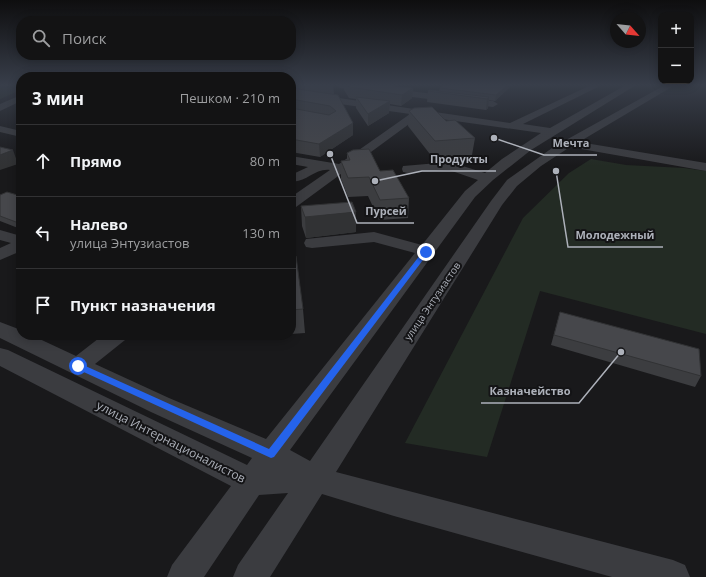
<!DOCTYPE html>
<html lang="ru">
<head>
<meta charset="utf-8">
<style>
  :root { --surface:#131314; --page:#1c1c1d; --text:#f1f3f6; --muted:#9d9ea0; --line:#323234 }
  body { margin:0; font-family:"Open Sans",sans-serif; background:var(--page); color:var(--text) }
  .controls { position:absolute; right:12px; top:12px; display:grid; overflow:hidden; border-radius:8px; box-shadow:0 2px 10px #0003 }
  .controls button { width:36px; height:36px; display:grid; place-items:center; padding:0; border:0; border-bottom:1px solid var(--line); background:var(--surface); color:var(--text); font:20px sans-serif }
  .compass { position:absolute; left:610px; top:12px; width:36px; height:36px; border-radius:50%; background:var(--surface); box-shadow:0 2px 10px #0003; rotate:117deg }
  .stop { position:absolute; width:12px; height:12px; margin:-9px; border:3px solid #2563eb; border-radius:50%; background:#fff }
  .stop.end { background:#2563eb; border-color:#fff; box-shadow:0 1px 4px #0008 }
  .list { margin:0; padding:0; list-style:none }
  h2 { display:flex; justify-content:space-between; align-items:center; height:52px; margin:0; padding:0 16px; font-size:17px }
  h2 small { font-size:13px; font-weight:400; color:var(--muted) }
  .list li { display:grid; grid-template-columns:26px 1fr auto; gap:12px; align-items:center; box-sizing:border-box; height:72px; padding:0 16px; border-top:1px solid var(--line) }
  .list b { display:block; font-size:15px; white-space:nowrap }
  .list p { margin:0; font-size:13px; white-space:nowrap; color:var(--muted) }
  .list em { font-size:13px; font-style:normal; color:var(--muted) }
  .icon { flex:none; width:22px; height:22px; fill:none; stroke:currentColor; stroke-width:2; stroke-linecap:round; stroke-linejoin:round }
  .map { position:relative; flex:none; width:706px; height:577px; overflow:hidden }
  .search { position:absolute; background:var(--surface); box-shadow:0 2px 10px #0003; left:16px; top:16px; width:280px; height:44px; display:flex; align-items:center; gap:10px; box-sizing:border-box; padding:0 14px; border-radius:16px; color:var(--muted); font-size:15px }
  .panel { position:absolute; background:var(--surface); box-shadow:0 2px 10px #0003; left:16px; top:72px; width:280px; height:268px; border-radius:16px }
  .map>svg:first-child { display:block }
  .green { fill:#232b24 }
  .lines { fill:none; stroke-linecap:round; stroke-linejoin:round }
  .minor { fill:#3b3c40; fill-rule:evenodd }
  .wall { fill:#3c3d40 }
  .shaded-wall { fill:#313234 }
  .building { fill:#46474b; stroke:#313234 }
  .route { fill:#2563eb }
  .labels { text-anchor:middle; stroke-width:4; stroke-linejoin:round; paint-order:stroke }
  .street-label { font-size:10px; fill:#adb1ba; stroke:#141416 }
  .near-street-label { font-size:12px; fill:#adb1ba; stroke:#141416 }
  .leader { fill:none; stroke:#adb1ba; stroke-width:1.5 }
  .callout-dot { fill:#adb1ba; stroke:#141416; stroke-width:1.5 }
  .callout-label { font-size:11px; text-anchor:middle; font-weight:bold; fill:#adb1ba; stroke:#141416; stroke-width:4; stroke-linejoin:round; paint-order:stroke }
</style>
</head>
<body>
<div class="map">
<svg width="706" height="577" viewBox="0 0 706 577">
  <rect width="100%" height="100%" fill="#19191b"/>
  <!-- green -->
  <path class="green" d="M0,85H21V90L0,99Z
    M591,159L626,165L684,168L706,171V334L540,291L487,457L405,443L523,218L569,173Z"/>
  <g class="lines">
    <!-- minor -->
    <path class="minor" d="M336,85H359L493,101L498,104L493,107L340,88Z
      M591,85H597L598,87L523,124L550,128L626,85H636L531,150L493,180L475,197L290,450L310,461L491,201L507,180L562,141L566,140L665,85H675L579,142L706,163V171L570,147L541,166L517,186L502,205L336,472L673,560L685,565L690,577H612L394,516L322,494L270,577H233L238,565L288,493L259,495L204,577H167L172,565L231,486L0,366V348L8,350L247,465L252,458L151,412L0,338V322L21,330V335H31L76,356L103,335H128L125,340L95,364L169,398L266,439L415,253L374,242L312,248L306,247L304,243L306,239L374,232L422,245L465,191L478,180L449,170L408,173L403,172L402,169L403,166L450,162L485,173L502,159L541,133L420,116L296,207L291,208V197L330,170C314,168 305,184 291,181V173L293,174L308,167L291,164V156L339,164L410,114L291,97V91L510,123Z
      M21,95V101L0,111V104Z
      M0,126L21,131V137L0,132Z
      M0,230L21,236V251L0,260V248L11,243L0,240Z"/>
  </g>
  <!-- wall -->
  <path class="wall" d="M291,85H333L334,94L353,135L320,157L291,152Z
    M344,85H387L413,88L412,98L401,106L390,104L389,113L368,126L356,108V99L349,98L344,90Z
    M444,85H512L495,101L489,100L488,108L486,110L427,102L428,91H439L440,88Z
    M409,111L446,121L475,138L472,155L433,158L408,126Z
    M347,153L380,171L409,198L408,218L379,220L368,196L348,197L341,179V161H347Z
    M7,192L18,228L0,221V195Z
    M301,206L356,232L306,238L302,226Z
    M291,256L303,309L305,333L291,334Z
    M560,312L701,376L695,387L551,345Z
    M263,335H282L264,337Z"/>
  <!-- shaded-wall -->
  <path class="shaded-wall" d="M508,85H512L495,101L496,95Z
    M413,88L412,98L401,106L402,95Z
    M489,97L488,108L486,110L487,99Z
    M390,101L389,113L368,126V114Z
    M353,123V135L320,157L319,144Z
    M13,150L18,164L0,170V155Z
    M356,212V232L306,238L305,217Z
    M21,219V226L18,228L16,222Z"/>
  <!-- building -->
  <path class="building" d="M347,85H387L413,88L402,95L349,87Z
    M444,85H508L496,95L440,88Z
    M291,88L338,95L353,123L319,144L291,139V108L329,115L336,111L330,106L291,99Z
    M429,90L489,97L487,99L428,91Z
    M356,97L390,101L368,114Z
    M432,107L446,121L455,120L475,138L435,141L409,111L414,108Z
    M0,147L13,150L0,155Z
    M369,149L380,171L393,170L409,198L380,200L369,177L348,178L341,161L350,160L347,153L353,150Z
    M7,192L21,196V219L16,222L0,216V195Z
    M352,202L356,212L305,217L301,206Z
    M291,256H296L303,309L291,310Z
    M560,312L699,349L701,376L554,335Z"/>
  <!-- sky -->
  <linearGradient id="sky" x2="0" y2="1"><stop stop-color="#0e0e0f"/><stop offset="0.51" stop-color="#383e4a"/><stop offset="1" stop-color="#383e4a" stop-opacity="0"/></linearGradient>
  <rect width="706" height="166" fill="url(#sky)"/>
  <!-- route -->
  <path class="route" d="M424,250L429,252L274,457L271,458L75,368L74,366L78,363L81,364L269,449Z"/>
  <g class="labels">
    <!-- street labels -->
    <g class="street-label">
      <text transform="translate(432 301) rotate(-56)" y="4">улица Энтузиастов</text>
    </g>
    <!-- near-street labels -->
    <g class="near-street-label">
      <text transform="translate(171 442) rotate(27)" y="4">улица Интернационалистов</text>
    </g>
  </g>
  <!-- callouts -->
  <path class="leader" d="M494 138L544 155H597M375 181L422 171H496M330 154L357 223H414M556 171L568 247H663M621 352L579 403H481"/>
  <g class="callout-dot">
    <circle cx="494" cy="138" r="4"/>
    <circle cx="375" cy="181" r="4"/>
    <circle cx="330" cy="154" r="4"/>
    <circle cx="556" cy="171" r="4"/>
    <circle cx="621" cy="352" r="4"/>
  </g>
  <g class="callout-label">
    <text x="571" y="147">Мечта</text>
    <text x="459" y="163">Продукты</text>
    <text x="386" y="215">Пурсей</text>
    <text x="615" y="239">Молодежный</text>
    <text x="530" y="395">Казначейство</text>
  </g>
</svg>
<div class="controls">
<button>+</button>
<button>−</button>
</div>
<svg class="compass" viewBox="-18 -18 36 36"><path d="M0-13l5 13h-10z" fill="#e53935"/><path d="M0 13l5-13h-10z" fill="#9d9ea0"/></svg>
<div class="stop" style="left:78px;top:366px"></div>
<div class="stop end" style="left:426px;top:252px"></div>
<div class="search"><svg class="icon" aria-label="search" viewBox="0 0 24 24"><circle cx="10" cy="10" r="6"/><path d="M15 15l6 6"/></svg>Поиск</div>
<section class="panel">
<h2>3 мин<small>Пешком · 210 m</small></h2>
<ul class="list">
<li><svg class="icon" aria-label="ahead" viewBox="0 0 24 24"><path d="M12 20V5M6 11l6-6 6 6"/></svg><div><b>Прямо</b></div><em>80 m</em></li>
<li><svg class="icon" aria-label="left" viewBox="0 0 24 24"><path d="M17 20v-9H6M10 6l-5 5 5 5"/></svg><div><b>Налево</b><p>улица Энтузиастов</p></div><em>130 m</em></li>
<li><svg class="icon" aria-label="arrive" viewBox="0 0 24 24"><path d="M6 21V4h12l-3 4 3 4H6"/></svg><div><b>Пункт назначения</b></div></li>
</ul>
</section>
</div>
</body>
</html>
